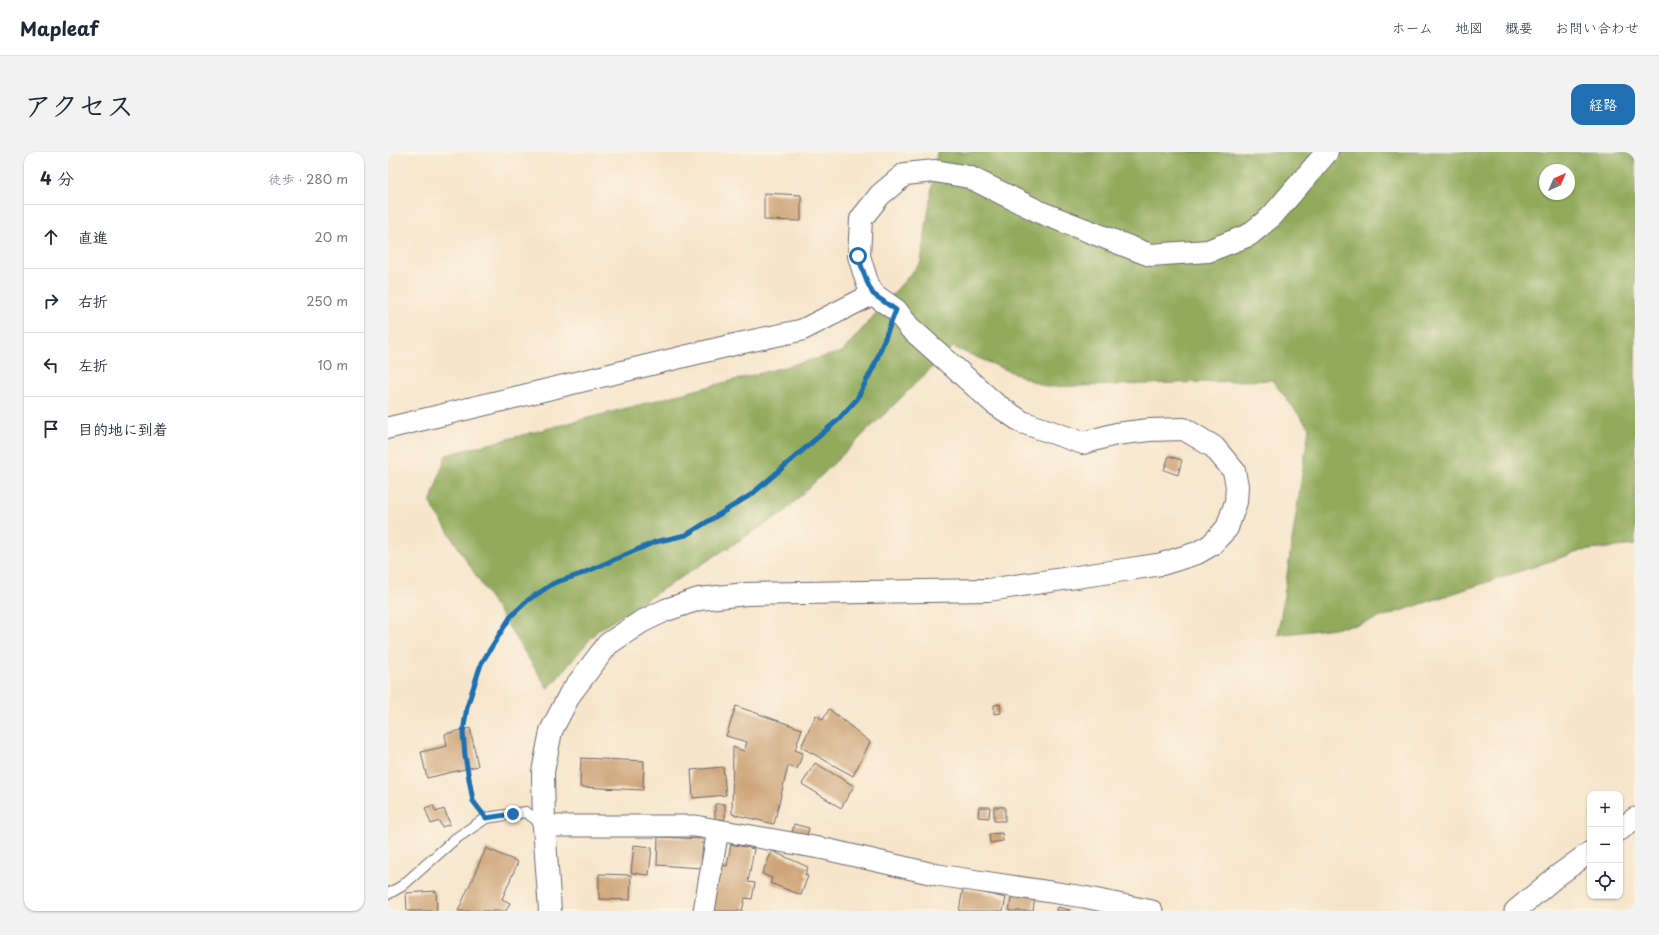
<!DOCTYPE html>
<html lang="ja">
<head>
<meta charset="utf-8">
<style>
  :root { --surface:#fff; --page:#f2f2f3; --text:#1f2937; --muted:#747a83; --line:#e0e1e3; --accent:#1f6fb2 }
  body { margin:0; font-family:"Playpen Sans","Klee One",sans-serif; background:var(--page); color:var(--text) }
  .controls { position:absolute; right:12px; bottom:12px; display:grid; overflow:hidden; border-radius:8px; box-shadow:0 1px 3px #0004 }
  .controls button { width:36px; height:36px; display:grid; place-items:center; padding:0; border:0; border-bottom:1px solid var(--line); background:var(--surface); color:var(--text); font:20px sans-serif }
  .compass { position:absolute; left:1151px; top:12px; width:36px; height:36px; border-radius:50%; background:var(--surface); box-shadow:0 1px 3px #0004; rotate:45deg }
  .stop { position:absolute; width:12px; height:12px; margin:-9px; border:3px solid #1f6fb2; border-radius:50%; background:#fff }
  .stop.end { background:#1f6fb2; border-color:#fff; box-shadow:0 1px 4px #0008 }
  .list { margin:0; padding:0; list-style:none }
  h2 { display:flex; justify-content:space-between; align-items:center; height:52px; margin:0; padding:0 16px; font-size:17px }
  h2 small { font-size:13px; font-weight:400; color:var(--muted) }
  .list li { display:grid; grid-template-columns:26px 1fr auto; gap:12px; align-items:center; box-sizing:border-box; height:64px; padding:0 16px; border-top:1px solid var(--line) }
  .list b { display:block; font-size:15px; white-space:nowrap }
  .list em { font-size:13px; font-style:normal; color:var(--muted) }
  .icon { flex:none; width:22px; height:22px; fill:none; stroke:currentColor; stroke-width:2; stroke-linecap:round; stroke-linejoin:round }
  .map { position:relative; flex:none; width:1247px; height:759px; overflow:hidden; border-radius:12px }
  header { display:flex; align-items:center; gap:24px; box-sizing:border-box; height:56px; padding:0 20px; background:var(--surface); border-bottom:1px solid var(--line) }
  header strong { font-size:19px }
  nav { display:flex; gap:22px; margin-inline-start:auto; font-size:14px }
  .intro { display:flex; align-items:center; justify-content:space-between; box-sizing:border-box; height:96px; padding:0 24px }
  h1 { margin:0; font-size:28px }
  .button { padding:10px 18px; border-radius:12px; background:var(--accent); color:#fff; font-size:14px; font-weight:700 }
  main { display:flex; gap:24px; padding:0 24px }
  aside { flex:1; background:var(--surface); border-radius:12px; box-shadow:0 1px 3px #0004 }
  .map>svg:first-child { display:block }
  .forest { fill:#91aa5c; stroke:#5a664c; fill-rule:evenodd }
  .building { fill:#cea579 }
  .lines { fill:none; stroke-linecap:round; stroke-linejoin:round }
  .lane-casing { stroke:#6c666d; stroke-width:12 }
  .street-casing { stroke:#6c666d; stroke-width:23 }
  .secondary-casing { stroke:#6c666d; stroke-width:24 }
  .path { stroke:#6c666d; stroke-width:2.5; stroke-dasharray:1 3; stroke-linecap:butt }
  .lane { stroke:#fff; stroke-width:10 }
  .street { stroke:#fff; stroke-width:21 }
  .secondary { stroke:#fff; stroke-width:22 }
  .route { stroke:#1f6fb2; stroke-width:5 }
</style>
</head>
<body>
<header>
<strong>Mapleaf</strong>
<nav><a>ホーム</a><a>地図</a><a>概要</a><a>お問い合わせ</a></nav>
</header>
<div class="intro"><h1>アクセス</h1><a class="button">経路</a></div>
<main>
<aside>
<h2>4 分<small>徒歩 · 280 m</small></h2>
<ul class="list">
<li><svg class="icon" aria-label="ahead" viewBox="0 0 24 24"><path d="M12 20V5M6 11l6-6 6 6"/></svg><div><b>直進</b></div><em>20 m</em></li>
<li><svg class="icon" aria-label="right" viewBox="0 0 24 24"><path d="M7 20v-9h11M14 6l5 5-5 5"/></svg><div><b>右折</b></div><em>250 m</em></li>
<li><svg class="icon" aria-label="left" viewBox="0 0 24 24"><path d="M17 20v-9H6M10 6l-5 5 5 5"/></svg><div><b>左折</b></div><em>10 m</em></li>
<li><svg class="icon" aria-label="arrive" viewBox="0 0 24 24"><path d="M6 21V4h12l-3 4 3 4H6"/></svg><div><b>目的地に到着</b></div></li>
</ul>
</aside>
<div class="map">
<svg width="1247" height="759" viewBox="0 0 1247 759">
  <rect width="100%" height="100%" fill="#fcf5e5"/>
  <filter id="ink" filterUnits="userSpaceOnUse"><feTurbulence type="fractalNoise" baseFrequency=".025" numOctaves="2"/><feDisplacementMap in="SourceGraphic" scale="8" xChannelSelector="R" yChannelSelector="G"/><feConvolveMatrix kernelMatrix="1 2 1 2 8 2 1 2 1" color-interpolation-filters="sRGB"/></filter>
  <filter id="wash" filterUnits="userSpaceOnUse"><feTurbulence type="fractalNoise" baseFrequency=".012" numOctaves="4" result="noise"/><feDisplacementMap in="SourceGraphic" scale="16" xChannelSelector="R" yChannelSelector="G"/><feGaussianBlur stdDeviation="0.9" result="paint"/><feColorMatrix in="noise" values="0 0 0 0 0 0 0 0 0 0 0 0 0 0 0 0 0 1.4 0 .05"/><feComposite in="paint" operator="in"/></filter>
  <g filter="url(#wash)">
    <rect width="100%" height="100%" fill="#f6e5cb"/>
    <!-- forest -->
    <path class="forest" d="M549,0H1247V393L1193,399L970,473L890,483L921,276L884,228L658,235L565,195L396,360L209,479L160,537L42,351L58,303L454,200L533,110ZM1157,18H1181V42H1157Z"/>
    <g id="blocks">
      <!-- building -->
      <path class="building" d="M376,41L413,43V69L376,68Z
        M781,304L794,308L790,323L776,318Z
        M612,552L613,561L606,562V553Z
        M348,554L414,577L407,598L415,601L409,617L400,614L386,672L344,662L345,595L356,599L359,590L338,584Z
        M441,557L482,590L465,624L413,595L428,563L435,568Z
        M82,576L90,614L39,626L33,600L59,594L57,582Z
        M193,606L256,609L255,638L192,635Z
        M427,611L466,634L453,656L414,632Z
        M335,615L338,643L305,646L303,618Z
        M327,652H337V667H327Z
        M45,653L48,660L56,657L62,672L54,675L51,669L43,672L37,656Z
        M591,655H602L601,666L590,665Z
        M606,655H617V669H606Z
        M406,672L421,676L418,687L403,684Z
        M614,681L615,689L602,691L601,682Z
        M270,685L315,687L313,716L269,713Z
        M343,692L366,697L360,730L367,731L364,747L357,746L354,759H322L331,712L339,714Z
        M246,693L264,695L261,723L243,721Z
        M98,696L130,710L114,747L122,751L118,759H70Z
        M384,699L420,715L417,723L420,724L413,743L382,731L384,726L374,722Z
        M211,722L243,723L242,748L211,747Z
        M575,736L618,746L615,759H571Z
        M48,739L49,759H19L18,741Z
        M624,741L647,744L645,759H621Z
        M669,755L682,758V759H668Z"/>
    </g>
  </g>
  <g filter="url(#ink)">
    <use href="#blocks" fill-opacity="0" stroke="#6c666d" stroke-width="1"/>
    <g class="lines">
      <!-- lane casing -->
      <g class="lane-casing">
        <path id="lane" d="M0,742L14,734L67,687L98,666L138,660L155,673"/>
      </g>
      <!-- street casing -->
      <g class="street-casing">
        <path id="street" d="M0,276L344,193L414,178L485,142
          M156,674H307L437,697L550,723L696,745L764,759
          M1232,678L1247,666
          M316,759L330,678
          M1127,759L1169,724L1202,700"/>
      </g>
      <!-- secondary casing -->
      <g class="secondary-casing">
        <path id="secondary" d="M162,759L156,674L155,620L163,579L182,542L220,492L253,470L278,458L311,447L358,442L600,438L736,418L774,412L809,401L823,393L839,376L848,350L849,334L846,319L826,295L796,277L761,278L728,282L695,291L634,270L606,251L521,175L508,158L485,142L479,130L471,104L473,67L492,43L517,22L547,19L581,25L654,61L762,103L820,99L861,83L884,64L939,0"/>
      </g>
      <!-- path -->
      <path class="path" d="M89,654L85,649L77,604L75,580L79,555L93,512L123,464L140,448L166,431L193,422L267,390L298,383L364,342L451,267L469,247L486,213L499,181"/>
      <!-- lane -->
      <use href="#lane" class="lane"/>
      <!-- street -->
      <use href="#street" class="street"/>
      <!-- secondary -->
      <use href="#secondary" class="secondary"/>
    </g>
  </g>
  <g class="lines" filter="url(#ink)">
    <!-- route -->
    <path class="route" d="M125,662L98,666L85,649L77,604L75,580L79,555L93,512L123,464L140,448L166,431L193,422L267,390L298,383L364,342L451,267L469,247L486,214L508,158L485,142L479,130L470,104"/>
  </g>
</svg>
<div class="controls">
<button>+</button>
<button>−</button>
<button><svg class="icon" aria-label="locate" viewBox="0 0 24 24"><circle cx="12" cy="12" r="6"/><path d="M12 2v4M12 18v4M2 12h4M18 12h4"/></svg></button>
</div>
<svg class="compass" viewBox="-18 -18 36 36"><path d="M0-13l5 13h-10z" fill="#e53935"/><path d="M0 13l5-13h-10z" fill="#747a83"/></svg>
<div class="stop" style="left:470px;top:104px"></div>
<div class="stop end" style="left:125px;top:662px"></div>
</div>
</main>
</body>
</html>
